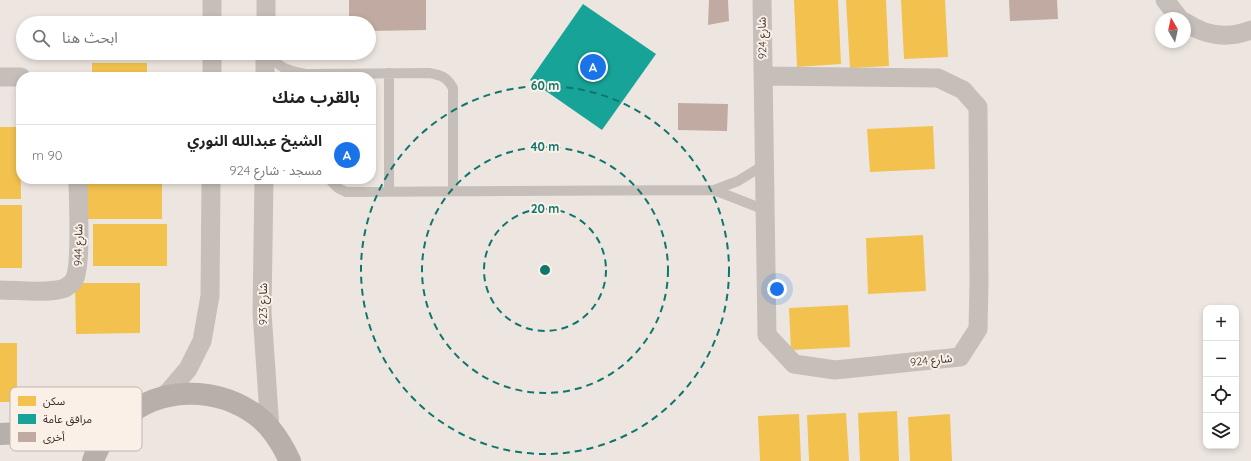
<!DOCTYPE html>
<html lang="ar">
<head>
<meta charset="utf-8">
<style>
  :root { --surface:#fff; --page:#f2f2f2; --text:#222; --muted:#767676; --line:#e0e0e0; --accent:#1a73e8 }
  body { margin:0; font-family:Quicksand,"Noto Sans Arabic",sans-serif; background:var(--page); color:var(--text); direction:rtl }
  .controls { position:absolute; right:12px; bottom:12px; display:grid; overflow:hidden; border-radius:8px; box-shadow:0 2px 6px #0003 }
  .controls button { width:36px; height:36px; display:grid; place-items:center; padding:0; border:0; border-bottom:1px solid var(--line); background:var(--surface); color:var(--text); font:20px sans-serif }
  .compass { position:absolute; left:1155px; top:12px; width:36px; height:36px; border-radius:50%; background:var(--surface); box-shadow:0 2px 6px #0003; rotate:351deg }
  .you { position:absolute; left:777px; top:289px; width:14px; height:14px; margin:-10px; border:3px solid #fff; border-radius:50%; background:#1a73e8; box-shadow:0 0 0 6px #1a73e833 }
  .badge { display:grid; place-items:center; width:26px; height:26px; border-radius:50%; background:var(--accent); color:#fff; font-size:13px; font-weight:700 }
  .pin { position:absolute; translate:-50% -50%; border:2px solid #fff; box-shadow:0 1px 4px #0006 }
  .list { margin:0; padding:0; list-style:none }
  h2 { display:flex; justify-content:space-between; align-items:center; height:52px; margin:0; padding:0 16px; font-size:17px }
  h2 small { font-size:13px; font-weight:400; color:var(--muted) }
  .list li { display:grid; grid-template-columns:26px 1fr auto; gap:12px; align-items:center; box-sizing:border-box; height:60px; padding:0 16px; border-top:1px solid var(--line) }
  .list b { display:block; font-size:15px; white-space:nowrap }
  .list p { margin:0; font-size:13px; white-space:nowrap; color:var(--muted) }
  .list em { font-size:13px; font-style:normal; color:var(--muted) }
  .icon { flex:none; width:22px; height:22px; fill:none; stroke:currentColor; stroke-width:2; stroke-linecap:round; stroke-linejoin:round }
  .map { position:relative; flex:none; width:1251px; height:461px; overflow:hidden; direction:ltr }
  .search { position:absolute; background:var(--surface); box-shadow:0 2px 6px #0003; left:16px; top:16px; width:360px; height:44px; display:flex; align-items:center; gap:10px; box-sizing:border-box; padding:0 14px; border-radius:22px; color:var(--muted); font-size:15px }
  .panel { position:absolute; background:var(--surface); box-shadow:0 2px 6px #0003; left:16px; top:72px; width:360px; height:112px; border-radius:16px; direction:rtl }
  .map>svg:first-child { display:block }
  .homes { fill:#f2c14e }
  .public { fill:#17a398 }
  .building { fill:#c0aaa1 }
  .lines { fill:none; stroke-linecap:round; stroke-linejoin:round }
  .lane { stroke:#c5beb9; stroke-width:10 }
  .street { stroke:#c5beb9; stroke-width:19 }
  .secondary { stroke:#b6afaa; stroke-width:22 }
  .ring { fill:none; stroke:#0f766e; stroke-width:2; stroke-dasharray:7 5 }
  .labels { text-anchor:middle; stroke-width:4; stroke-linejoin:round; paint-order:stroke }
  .street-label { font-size:11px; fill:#362c27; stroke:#faf0e7 }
  .key { fill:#faf0e7; stroke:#bfb5ad; stroke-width:1 }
  .key-label { font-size:11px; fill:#362c27 }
  .centre { fill:#0f766e; stroke:#faf0e7; stroke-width:2 }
  .ring-label { font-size:12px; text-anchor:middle; font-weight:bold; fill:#0f766e; stroke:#faf0e7; stroke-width:4; stroke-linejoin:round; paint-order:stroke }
</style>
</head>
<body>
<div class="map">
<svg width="1251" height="461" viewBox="0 0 1251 461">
  <rect width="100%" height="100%" fill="#ede6e0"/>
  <!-- homes -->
  <path class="homes" d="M794,0H838L841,64L797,67Z
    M846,0H886L889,66L850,68Z
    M901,0H945L948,57L904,59Z
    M92,63H147V77H92Z
    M933,126L935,169L870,172L867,129Z
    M0,127H20L21,199H0Z
    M87,179H162V219H87Z
    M0,205H22V268H0Z
    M93,224H167V266H93Z
    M923,235L926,291L868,294L866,238Z
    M75,283H140V333L76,334Z
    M848,305L850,347L791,350L789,308Z
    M0,343H17V402H0Z
    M897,411L899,461H860L858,413Z
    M846,413L849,461H809L807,415Z
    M799,414L801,461H760L758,416Z
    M950,414L952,461H910L908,417Z"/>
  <!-- public -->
  <path class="public" d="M583,4L656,54L602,130L530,80Z"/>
  <!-- building -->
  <path class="building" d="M349,0H426V30L369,31V23H349Z
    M709,0H728L729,21L708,25Z
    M1009,0H1057L1058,19L1010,21Z
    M678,103L728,104L727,131L678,130Z"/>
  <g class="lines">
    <!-- lane -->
    <path class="lane" d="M267,53C280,68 287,71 306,74L429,73C441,75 447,77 453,88V191
      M329,179L338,188L346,192L714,190L755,206L765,211
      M714,190L738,181L764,165
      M389,191V73"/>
    <!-- street -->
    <path class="street" d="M762,0L767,335L794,364L835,370L960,357L978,329L979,283L978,107L963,90L938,78L763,76
      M1165,0L1179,18
      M1185,22C1205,36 1228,39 1251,30
      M212,23V0
      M266,23V0
      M0,77H21
      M212,77V53
      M265,77V53
      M264,179L262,313L270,429
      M0,290C18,290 48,294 65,288C68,286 73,283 74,280C82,267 78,198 78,179
      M164,397L188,369L202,341L210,296L211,179"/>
    <!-- secondary -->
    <path class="secondary" d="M0,434C46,432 83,428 127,414
      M93,461C98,445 110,430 123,419C160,386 216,386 256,415C272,427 282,444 290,461"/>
  </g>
  <!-- distance rings -->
  <g class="ring">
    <circle cx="545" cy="270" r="61"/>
    <circle cx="545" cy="270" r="123"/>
    <circle cx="545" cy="270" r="184"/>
  </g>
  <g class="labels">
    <!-- street labels -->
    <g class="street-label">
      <text transform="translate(762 38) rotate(-91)" y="4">شارع 924</text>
      <text transform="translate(78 245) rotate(-89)" y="4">شارع 944</text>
      <text transform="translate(263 304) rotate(-90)" y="4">شارع 923</text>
      <text transform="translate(931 360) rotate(-6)" y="4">شارع 924</text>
    </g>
  </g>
  <!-- legend -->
  <rect x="10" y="387" width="132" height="64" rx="6" class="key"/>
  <rect x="18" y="396" width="18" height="10" fill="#f2c14e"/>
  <rect x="18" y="414" width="18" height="10" fill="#17a398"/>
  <rect x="18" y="432" width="18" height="10" fill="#c0aaa1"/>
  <g class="key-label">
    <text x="43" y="405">سكن</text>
    <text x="43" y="423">مرافق عامة</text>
    <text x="43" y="441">أخرى</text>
  </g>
  <circle cx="545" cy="270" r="6" class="centre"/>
  <g class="ring-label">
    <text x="545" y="90">60 m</text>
    <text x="545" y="151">40 m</text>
    <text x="545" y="213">20 m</text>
  </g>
</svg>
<div class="controls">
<button>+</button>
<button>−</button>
<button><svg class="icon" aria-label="locate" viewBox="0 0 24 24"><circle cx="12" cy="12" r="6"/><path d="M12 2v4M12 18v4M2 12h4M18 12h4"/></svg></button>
<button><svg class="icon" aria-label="layers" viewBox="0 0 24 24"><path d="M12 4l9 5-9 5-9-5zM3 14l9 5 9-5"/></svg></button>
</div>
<svg class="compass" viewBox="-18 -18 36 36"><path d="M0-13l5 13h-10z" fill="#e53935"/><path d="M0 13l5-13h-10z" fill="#767676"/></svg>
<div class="you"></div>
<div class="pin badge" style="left:593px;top:67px">A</div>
<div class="search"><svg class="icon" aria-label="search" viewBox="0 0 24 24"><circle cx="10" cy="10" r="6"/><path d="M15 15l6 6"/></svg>ابحث هنا</div>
<section class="panel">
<h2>بالقرب منك<small></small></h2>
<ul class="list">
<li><span class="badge">A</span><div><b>الشيخ عبدالله النوري</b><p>مسجد · شارع 924</p></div><em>90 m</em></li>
</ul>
</section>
</div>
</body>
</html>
